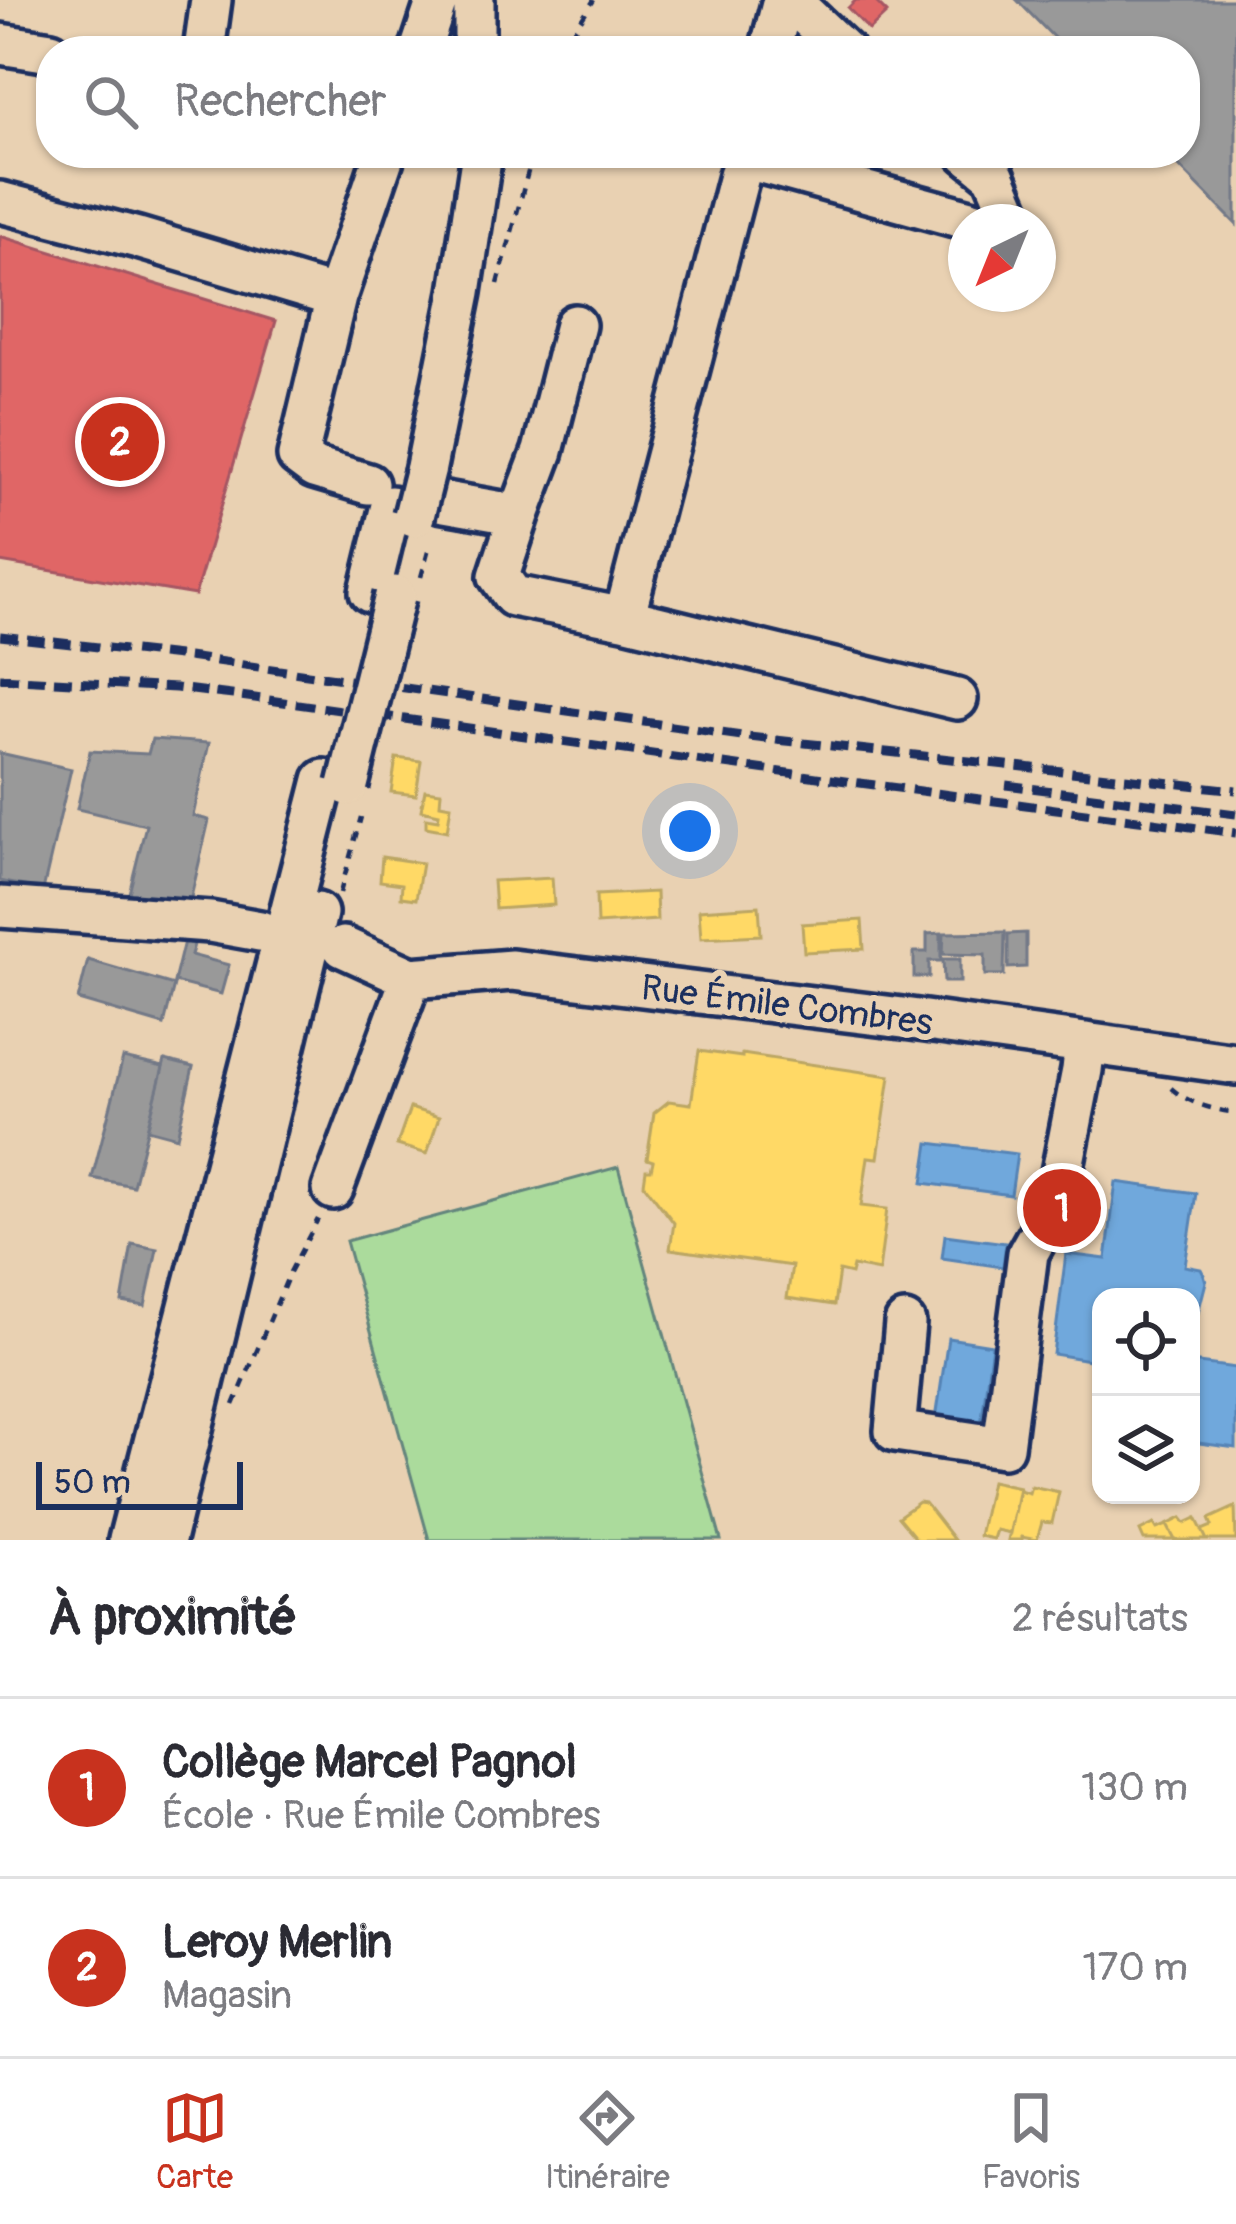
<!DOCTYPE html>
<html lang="fr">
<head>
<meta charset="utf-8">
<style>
  :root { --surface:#fff; --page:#f7f7f7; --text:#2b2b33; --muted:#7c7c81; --line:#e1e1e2; --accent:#c8321e }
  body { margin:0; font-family:Pangolin,sans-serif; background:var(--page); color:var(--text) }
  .controls { position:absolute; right:36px; bottom:36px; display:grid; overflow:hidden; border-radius:24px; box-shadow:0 3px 9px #0004 }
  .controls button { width:108px; height:108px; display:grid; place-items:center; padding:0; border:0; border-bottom:3px solid var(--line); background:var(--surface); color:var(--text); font:60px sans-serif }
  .compass { position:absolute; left:948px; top:204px; width:108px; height:108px; border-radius:50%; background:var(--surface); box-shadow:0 3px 9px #0004; rotate:223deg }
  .scale { position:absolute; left:36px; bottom:30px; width:207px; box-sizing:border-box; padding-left:12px; border:6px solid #1b2f5e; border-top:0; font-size:33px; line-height:42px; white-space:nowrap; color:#1b2f5e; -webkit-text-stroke:9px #e9d1b2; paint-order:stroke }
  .you { position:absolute; left:690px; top:831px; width:42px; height:42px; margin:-30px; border:9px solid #fff; border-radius:50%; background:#1a73e8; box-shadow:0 0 0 18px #1a73e833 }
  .badge { display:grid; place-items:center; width:78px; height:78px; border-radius:50%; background:var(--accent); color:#fff; font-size:39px; font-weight:700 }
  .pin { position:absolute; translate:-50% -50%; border:6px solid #fff; box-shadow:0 3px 12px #0006 }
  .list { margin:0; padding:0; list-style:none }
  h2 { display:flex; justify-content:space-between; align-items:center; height:156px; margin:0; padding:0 48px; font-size:51px }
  h2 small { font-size:39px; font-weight:400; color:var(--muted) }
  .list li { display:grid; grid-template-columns:78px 1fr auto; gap:36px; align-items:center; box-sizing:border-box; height:180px; padding:0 48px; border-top:3px solid var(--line) }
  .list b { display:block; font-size:45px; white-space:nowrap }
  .list p { margin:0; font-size:39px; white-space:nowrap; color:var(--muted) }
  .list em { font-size:39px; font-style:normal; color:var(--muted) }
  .icon { flex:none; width:66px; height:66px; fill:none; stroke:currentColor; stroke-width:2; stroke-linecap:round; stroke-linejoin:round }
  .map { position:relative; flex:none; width:1236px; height:1540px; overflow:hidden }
  .search { position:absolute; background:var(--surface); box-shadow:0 3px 9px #0004; left:36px; right:36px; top:36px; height:132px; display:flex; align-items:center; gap:30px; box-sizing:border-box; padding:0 42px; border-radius:48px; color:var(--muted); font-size:45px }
  .sheet { height:516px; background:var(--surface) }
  nav { display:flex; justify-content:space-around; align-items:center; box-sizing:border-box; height:168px; border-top:3px solid var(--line); background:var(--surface); font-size:33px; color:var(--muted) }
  nav a { display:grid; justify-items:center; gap:6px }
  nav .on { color:var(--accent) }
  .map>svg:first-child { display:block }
  .green { fill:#abdb9c; stroke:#63857d; stroke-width:3 }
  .homes { fill:#ffd966; stroke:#bba664; stroke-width:3 }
  .shops { fill:#e06666; stroke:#a55664; stroke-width:3 }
  .schools { fill:#6fa8dc; stroke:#5684b6; stroke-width:3 }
  .industry { fill:#999; stroke:#737987; stroke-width:3 }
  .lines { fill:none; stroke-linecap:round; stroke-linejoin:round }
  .minor-casing { stroke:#1b2f5e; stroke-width:48 }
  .path { stroke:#1b2f5e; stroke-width:4.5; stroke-dasharray:9 9; stroke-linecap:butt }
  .minor { stroke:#e9d1b2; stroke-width:39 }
  .rail { stroke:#1b2f5e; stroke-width:9; stroke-dasharray:18 9; stroke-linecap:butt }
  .minor-bridge-casing { stroke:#1b2f5e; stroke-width:48; stroke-linecap:butt }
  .minor-bridge { stroke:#e9d1b2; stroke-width:39 }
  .labels { text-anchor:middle; stroke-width:12; stroke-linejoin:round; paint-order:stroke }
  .street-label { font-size:36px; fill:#1b2f5e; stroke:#e9d1b2 }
</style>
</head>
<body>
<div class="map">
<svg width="1236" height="1540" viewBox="0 0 1236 1540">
  <rect width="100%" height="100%" fill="#e9d1b2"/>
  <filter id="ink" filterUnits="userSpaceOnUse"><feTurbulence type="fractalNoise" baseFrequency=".00833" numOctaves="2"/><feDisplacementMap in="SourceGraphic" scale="24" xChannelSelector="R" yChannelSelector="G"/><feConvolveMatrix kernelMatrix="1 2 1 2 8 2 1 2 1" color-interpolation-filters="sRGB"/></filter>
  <g filter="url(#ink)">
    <!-- green -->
    <path class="green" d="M618,1167L721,1540H429L346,1241Z"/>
    <!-- homes -->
    <path class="homes" d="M396,758L421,761L416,795L391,792Z
      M425,790L441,792L440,804L451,806L447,831L426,827V818L438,820L439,814L421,810Z
      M382,857L422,863L416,899L401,897L402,884L380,881Z
      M552,878L554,905L495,909L493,881Z
      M656,892L657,920L597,924L596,895Z
      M759,906L761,935L701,938L699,910Z
      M862,920L864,949L804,952L802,924Z
      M699,1051L742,1057V1054L890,1076L878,1158L868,1157L861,1206L887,1209L879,1271L853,1266L851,1274L839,1271L834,1305L787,1298L792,1266L670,1249L674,1223L644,1184L646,1170H651L653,1161L647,1159L654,1113L669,1101L691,1104Z
      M410,1108L439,1117L427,1154L397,1145Z
      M991,1481L1019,1487L1010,1533L996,1530L993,1539L979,1536Z
      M1031,1486L1059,1492L1052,1523L1042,1522L1037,1540L1022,1537V1540H1008L1019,1490L1029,1493Z
      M919,1502L925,1503L954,1540H917L898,1517Z
      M1235,1507L1236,1540H1207L1202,1530L1212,1526L1209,1519Z
      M1181,1518L1185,1523L1196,1518L1207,1540H1175L1167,1525Z
      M1154,1524L1157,1529L1167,1525L1175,1540H1144L1140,1531Z"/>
    <!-- shops -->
    <path class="shops" d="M856,0H874L887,13L869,30L848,8Z
      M0,236L276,321L195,595L0,562Z"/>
    <!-- schools -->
    <path class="schools" d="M929,1143L1017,1154L1011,1195L923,1183Z
      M1116,1182L1196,1193L1185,1266L1201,1269L1204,1275L1206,1282L1198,1313L1191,1328V1297H1101V1362L1053,1354L1066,1254L1106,1259Z
      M945,1235L1006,1243L1003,1267L942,1258Z
      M948,1338L992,1345L981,1425L936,1419Z
      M1191,1362L1236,1368V1448L1191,1442Z"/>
    <!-- industry -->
    <path class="industry" d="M1017,0H1236V224L1166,153H1185V51H1067Z
      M152,739L209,743L193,816L209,820L188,910L128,897L146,825L77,809L90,751L148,754Z
      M0,753L71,769L43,890L0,881Z
      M187,929L198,930L191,955L229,965L221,994L174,982Z
      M1005,932L1004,975H985V955L943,954L944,933Z
      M941,933V961H929V977H914V952H927V934Z
      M1026,933V967L1008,968V934Z
      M943,959H960V982H944Z
      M88,960L174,985L164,1025L78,1000Z
      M123,1058L163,1067L133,1186L92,1178Z
      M165,1060L193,1067L177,1137L147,1129Z
      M132,1244L157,1249L145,1306L122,1302Z"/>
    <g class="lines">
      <!-- minor casing -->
      <g class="minor-casing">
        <path id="minor" d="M790,0L844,51
          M0,44L51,52
          M204,51L211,0
          M420,51L437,0
          M474,51V0
          M770,51L783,0
          M967,153L994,175L1014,222
          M743,158L977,222
          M0,202L138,238L336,297
          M425,472L461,292L482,153
          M368,484L314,468L298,456L336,297L385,153
          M439,501L519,515L543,451L575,325
          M519,515L499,576L513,596L624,618L957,699
          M370,592L391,506
          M624,618L745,153
          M0,907L210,922L260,931
          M343,947L411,978L512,970L911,1019L1236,1064
          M333,1189L411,978
          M905,1323L895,1431L1003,1447L1028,1253L1056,1203L1082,1070L1085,1043
          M129,1540L324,780
          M165,1540L317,913"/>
      </g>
      <!-- path -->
      <path class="path" d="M564,51L568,39L594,0
        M498,284L533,153
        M421,577L429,548
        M340,893L361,817
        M1171,1088C1187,1103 1214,1110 1236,1113
        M234,1405L290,1272L318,1219"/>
      <!-- minor -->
      <use href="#minor" class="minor"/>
      <!-- rail -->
      <path class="rail" d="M0,636L188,657L749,737L1236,790
        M0,678L176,688L240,696L860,783L1236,833
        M1006,785L1236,814"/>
      <!-- minor-bridge casing -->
      <g class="minor-bridge-casing">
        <path id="minor-bridge" d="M414,516L425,472
          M348,785L395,596"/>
      </g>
      <!-- minor-bridge -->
      <use href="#minor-bridge" class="minor-bridge"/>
    </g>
  </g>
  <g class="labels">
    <!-- street labels -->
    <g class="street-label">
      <text transform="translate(787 1004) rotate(7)" y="13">Rue Émile Combres</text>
    </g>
  </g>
</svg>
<div class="controls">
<button><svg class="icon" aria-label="locate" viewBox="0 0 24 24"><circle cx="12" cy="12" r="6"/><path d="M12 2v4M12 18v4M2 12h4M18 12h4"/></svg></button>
<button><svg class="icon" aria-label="layers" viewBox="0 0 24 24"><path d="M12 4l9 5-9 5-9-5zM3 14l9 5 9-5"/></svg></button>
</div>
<svg class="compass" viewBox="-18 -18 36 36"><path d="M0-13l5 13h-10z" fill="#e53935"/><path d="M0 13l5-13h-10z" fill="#7c7c81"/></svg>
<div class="scale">50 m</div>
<div class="you"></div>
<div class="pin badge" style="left:1062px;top:1208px">1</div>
<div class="pin badge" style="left:120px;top:442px">2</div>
<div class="search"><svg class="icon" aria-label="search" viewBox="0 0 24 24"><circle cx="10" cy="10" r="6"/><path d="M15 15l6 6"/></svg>Rechercher</div>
</div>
<section class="sheet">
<h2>À proximité<small>2 résultats</small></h2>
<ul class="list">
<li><span class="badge">1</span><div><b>Collège Marcel Pagnol</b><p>École · Rue Émile Combres</p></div><em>130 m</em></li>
<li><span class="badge">2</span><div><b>Leroy Merlin</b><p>Magasin</p></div><em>170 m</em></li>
</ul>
</section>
<nav>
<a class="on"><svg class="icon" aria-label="map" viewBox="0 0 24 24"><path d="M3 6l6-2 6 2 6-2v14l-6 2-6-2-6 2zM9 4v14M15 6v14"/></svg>Carte</a>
<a><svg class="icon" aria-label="directions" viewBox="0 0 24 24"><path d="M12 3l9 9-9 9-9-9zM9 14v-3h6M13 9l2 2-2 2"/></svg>Itinéraire</a>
<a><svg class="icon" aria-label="saved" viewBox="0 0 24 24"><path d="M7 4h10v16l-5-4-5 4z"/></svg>Favoris</a>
</nav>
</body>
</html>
